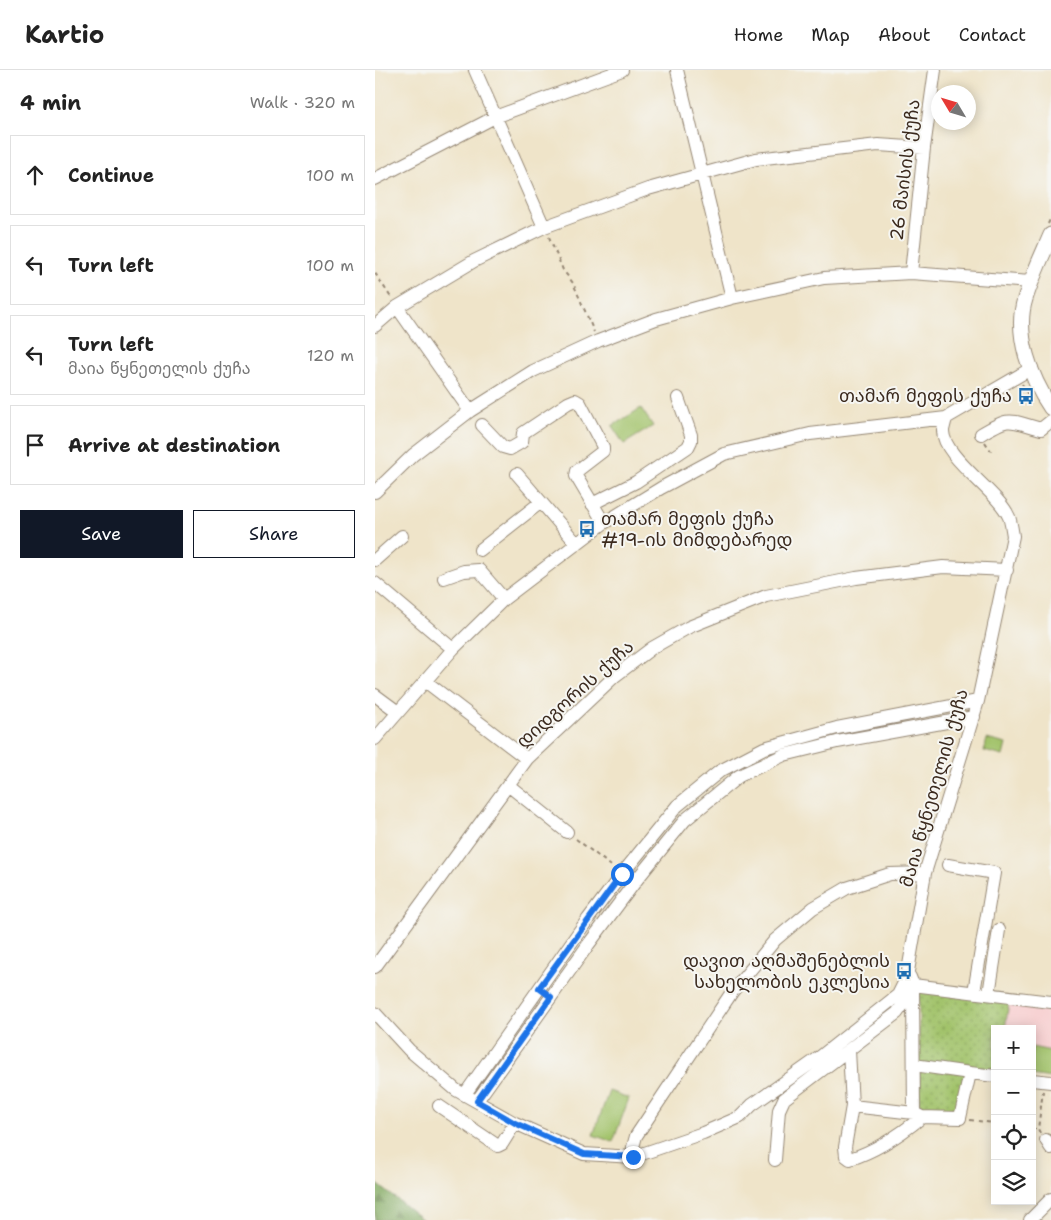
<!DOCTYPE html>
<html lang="en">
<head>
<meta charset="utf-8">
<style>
  :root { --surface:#fff; --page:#f2f2f2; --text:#222; --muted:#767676; --line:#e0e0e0; --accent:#111827 }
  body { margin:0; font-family:"Shantell Sans","Noto Sans Georgian",sans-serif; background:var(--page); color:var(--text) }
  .controls { position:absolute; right:15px; bottom:15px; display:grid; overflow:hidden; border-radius:0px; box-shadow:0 2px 12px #0003 }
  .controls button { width:45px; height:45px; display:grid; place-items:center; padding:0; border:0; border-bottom:1px solid var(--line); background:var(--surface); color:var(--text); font:25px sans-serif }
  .compass { position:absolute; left:556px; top:15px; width:45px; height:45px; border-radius:50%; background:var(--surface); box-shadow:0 2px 12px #0003; rotate:308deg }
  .stop { position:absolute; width:15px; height:15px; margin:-11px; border:4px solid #1a73e8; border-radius:50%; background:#fff }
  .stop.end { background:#1a73e8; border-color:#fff; box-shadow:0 1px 5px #0008 }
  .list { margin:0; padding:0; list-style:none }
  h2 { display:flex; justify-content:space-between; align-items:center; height:65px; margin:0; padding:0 20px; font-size:21px }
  h2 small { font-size:16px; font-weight:400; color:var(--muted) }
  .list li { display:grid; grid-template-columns:32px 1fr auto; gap:15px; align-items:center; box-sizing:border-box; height:80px; margin:0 10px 10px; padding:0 10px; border:1px solid var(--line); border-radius:0px }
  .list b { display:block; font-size:19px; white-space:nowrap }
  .list p { margin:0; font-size:16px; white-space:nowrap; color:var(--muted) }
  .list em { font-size:16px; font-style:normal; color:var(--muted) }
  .actions { display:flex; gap:10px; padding:15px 20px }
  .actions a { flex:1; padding:11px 0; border:1px solid var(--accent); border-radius:0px; text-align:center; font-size:18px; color:var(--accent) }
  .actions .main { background:var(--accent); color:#fff }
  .icon { flex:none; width:28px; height:28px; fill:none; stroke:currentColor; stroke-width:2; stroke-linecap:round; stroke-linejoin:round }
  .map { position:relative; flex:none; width:676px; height:1150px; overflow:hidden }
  header { display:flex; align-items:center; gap:30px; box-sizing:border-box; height:70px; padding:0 25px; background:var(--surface); border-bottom:1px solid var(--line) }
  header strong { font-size:24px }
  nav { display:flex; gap:28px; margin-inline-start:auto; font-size:18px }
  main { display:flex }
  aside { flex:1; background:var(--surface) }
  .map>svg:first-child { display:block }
  .built { fill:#f7cfd0 }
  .forest { fill:url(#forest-firs); stroke:#5e6a3e }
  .park { fill:url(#park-dots); stroke:#6e7644 }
  .pitch { fill:#a2c36b; stroke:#6e7644 }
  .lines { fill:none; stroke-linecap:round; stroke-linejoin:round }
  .minor-casing { stroke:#958774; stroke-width:14 }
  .major-casing { stroke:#958774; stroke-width:17 }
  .path { stroke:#958774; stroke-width:2; stroke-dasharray:4 4; stroke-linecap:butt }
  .minor { stroke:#fff; stroke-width:12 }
  .major { stroke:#fff; stroke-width:15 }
  .route { stroke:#1a73e8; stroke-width:6 }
  .labels { text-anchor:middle; stroke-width:4; stroke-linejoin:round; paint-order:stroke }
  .street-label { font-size:18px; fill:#3b2a1e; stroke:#f6f6f2 }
  .poi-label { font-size:18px; fill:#3b2a1e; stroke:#f6f6f2; text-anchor:end }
</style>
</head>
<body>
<header>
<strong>Kartio</strong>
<nav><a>Home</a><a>Map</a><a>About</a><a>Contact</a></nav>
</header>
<main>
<aside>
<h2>4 min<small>Walk · 320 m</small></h2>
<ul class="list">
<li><svg class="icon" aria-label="ahead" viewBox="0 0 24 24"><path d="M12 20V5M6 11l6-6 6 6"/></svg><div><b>Continue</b></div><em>100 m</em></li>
<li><svg class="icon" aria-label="left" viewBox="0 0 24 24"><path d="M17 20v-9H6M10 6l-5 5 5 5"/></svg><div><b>Turn left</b></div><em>100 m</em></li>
<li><svg class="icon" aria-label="left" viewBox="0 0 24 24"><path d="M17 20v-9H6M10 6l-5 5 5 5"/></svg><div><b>Turn left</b><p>მაია წყნეთელის ქუჩა</p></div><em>120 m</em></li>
<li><svg class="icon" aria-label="arrive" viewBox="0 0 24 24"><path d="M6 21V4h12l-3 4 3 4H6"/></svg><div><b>Arrive at destination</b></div></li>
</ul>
<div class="actions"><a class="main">Save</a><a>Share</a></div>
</aside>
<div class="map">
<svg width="676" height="1150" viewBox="0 0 676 1150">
  <defs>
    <pattern id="forest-firs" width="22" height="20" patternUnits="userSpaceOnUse" patternTransform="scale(1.25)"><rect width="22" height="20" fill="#81a95f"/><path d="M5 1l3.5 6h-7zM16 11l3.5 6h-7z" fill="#6b8a4e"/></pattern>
    <pattern id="park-dots" width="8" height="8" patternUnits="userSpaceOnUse" patternTransform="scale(1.25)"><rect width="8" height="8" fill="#a2c36b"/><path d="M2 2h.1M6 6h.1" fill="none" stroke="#859f57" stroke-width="1.8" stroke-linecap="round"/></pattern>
  </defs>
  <rect width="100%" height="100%" fill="#f6f6f2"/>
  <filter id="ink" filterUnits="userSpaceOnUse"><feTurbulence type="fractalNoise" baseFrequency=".02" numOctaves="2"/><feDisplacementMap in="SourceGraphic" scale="10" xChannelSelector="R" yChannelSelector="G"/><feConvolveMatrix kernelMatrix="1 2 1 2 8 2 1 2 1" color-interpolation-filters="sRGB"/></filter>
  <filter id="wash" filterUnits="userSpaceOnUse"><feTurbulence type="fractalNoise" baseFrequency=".0096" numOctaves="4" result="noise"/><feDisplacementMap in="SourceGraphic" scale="20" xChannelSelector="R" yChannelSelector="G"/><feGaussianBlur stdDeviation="1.12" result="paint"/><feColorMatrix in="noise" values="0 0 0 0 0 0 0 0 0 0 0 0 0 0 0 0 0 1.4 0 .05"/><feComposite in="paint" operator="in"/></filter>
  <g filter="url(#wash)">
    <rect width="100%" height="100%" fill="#efe4c9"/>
    <!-- built -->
    <path class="built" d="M634,932L676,939V981L657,977V959H630Z"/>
    <!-- forest -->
    <path class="forest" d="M0,1112L48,1150H0Z"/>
    <!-- park -->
    <path class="park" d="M544,921L634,932L630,959H620V999H593L581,1043H555L544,1034Z"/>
    <!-- pitch -->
    <path class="pitch" d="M266,338L278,356L249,374L237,356Z
      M612,669L631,674L628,686L609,681Z
      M657,977L676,981V1008L657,1005Z
      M234,1021L254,1028L238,1072L218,1065Z"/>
  </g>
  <g filter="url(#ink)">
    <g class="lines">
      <!-- minor casing -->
      <g class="minor-casing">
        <path id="minor" d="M100,0L169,157
          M302,0L357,228
          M0,109L120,47L247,0
          M536,203L549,78L560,0
          M22,237L95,341
          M0,256L22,237L99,191L169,157L273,119L381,89L503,75L549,78
          M107,355L128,377L135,379L147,372L148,363L193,333L200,330L205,333L228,377V381L202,401L201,406L229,453
          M606,364C636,346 633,350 666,359L676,351
          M142,404L202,474
          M0,422L38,385L95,341L158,301L223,271L281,249L357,228L449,208L536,203L656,212
          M217,434L261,412L313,377L316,371V365L303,328
          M105,480L166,432
          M0,490L27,466
          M69,508L89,501L104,500L129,529
          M0,513L78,579
          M50,611L152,689
          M0,625L23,642
          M0,669L78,579L129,529L229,453L286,418L349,384L435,364L571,348L657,298
          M133,715L192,762
          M573,795L619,803L599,922
          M0,897L152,689L240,606L277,578L314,557L391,526L481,508L568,497L632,500
          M535,907L538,915L676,932
          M538,921L539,1043
          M614,924L624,860
          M0,943L34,980L81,1020L140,1053L209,1084L258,1087L328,1063L365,1047L377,1035L445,987L523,925L528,915L533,901L550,803L603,631L638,466C637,460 636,452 634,447C623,421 567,387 568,360C569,356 570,352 571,348
          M474,980L477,1036L539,1043L547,1047L585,1048L595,1003L539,995
          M595,1003L620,1006
          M657,1010L676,1012
          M90,1024L213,849L247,804L302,736L345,701L389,678L462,658L603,631
          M102,1031L213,875L263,808L310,750L364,706L409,685L462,672L599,647
          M64,1036L123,1076L127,1074L140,1053
          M477,1036L470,1077L471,1086L475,1089C501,1081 526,1064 547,1047
          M671,1070L676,1078
          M258,1087V1077L261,1066L357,922L400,870L438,838L472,818L515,804L550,803
          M400,1090L404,1040L409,1029L522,943L530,932L538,915
          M655,1150L676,1129"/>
      </g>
      <!-- major casing -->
      <g class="major-casing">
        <path id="major" d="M676,165C667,186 657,207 650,229C639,264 656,309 676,338"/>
      </g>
      <!-- path -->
      <path class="path" d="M673,154L676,147
        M174,167L188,200L198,213L219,262
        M0,203L17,229
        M647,314L656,330
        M610,372L616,381
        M201,769L239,798
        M595,1050L620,1053
        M657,1059H663
        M665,1063L663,1059L668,1021"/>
      <!-- minor -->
      <use href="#minor" class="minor"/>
      <!-- major -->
      <use href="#major" class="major"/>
    </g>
  </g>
  <g class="lines" filter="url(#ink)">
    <!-- route -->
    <path class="route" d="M247,804L164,918L176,927L102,1031L140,1053L209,1084L258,1087"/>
  </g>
  <!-- icons -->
  <defs>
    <g id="bus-bare" transform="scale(1.35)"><path d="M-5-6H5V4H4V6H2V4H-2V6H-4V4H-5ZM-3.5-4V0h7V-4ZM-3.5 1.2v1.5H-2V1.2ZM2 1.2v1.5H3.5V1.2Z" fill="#1f6fb2" stroke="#f6f6f2" stroke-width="2.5" paint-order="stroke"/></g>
  </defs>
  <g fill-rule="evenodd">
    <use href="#bus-bare" x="651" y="326"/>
    <use href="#bus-bare" x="212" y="459"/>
    <use href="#bus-bare" x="529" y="901"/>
  </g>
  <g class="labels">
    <!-- street labels -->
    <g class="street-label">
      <text transform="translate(530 100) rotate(-83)" y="6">26 მაისის ქუჩა</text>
      <text transform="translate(200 624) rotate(-42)" y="6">დიდგორის ქუჩა</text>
      <text transform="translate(559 718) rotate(-74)" y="6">მაია წყნეთელის ქუჩა</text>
    </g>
    <!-- poi labels -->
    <g class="poi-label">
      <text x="637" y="332">თამარ მეფის ქუჩა</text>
      <text x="226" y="455" text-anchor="start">თამარ მეფის ქუჩა<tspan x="226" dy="21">#19-ის მიმდებარედ</tspan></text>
      <text x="515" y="897">დავით აღმაშენებლის<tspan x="515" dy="21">სახელობის ეკლესია</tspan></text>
    </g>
  </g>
</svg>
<div class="controls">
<button>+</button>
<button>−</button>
<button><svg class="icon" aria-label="locate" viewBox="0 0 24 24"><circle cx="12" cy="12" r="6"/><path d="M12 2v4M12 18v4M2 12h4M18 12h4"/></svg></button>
<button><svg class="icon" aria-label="layers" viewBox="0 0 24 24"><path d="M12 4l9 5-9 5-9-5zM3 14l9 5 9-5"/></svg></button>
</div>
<svg class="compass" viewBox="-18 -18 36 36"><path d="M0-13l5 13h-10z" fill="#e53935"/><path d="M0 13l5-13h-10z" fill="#767676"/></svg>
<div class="stop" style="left:247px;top:804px"></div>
<div class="stop end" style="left:258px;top:1087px"></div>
</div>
</main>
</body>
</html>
